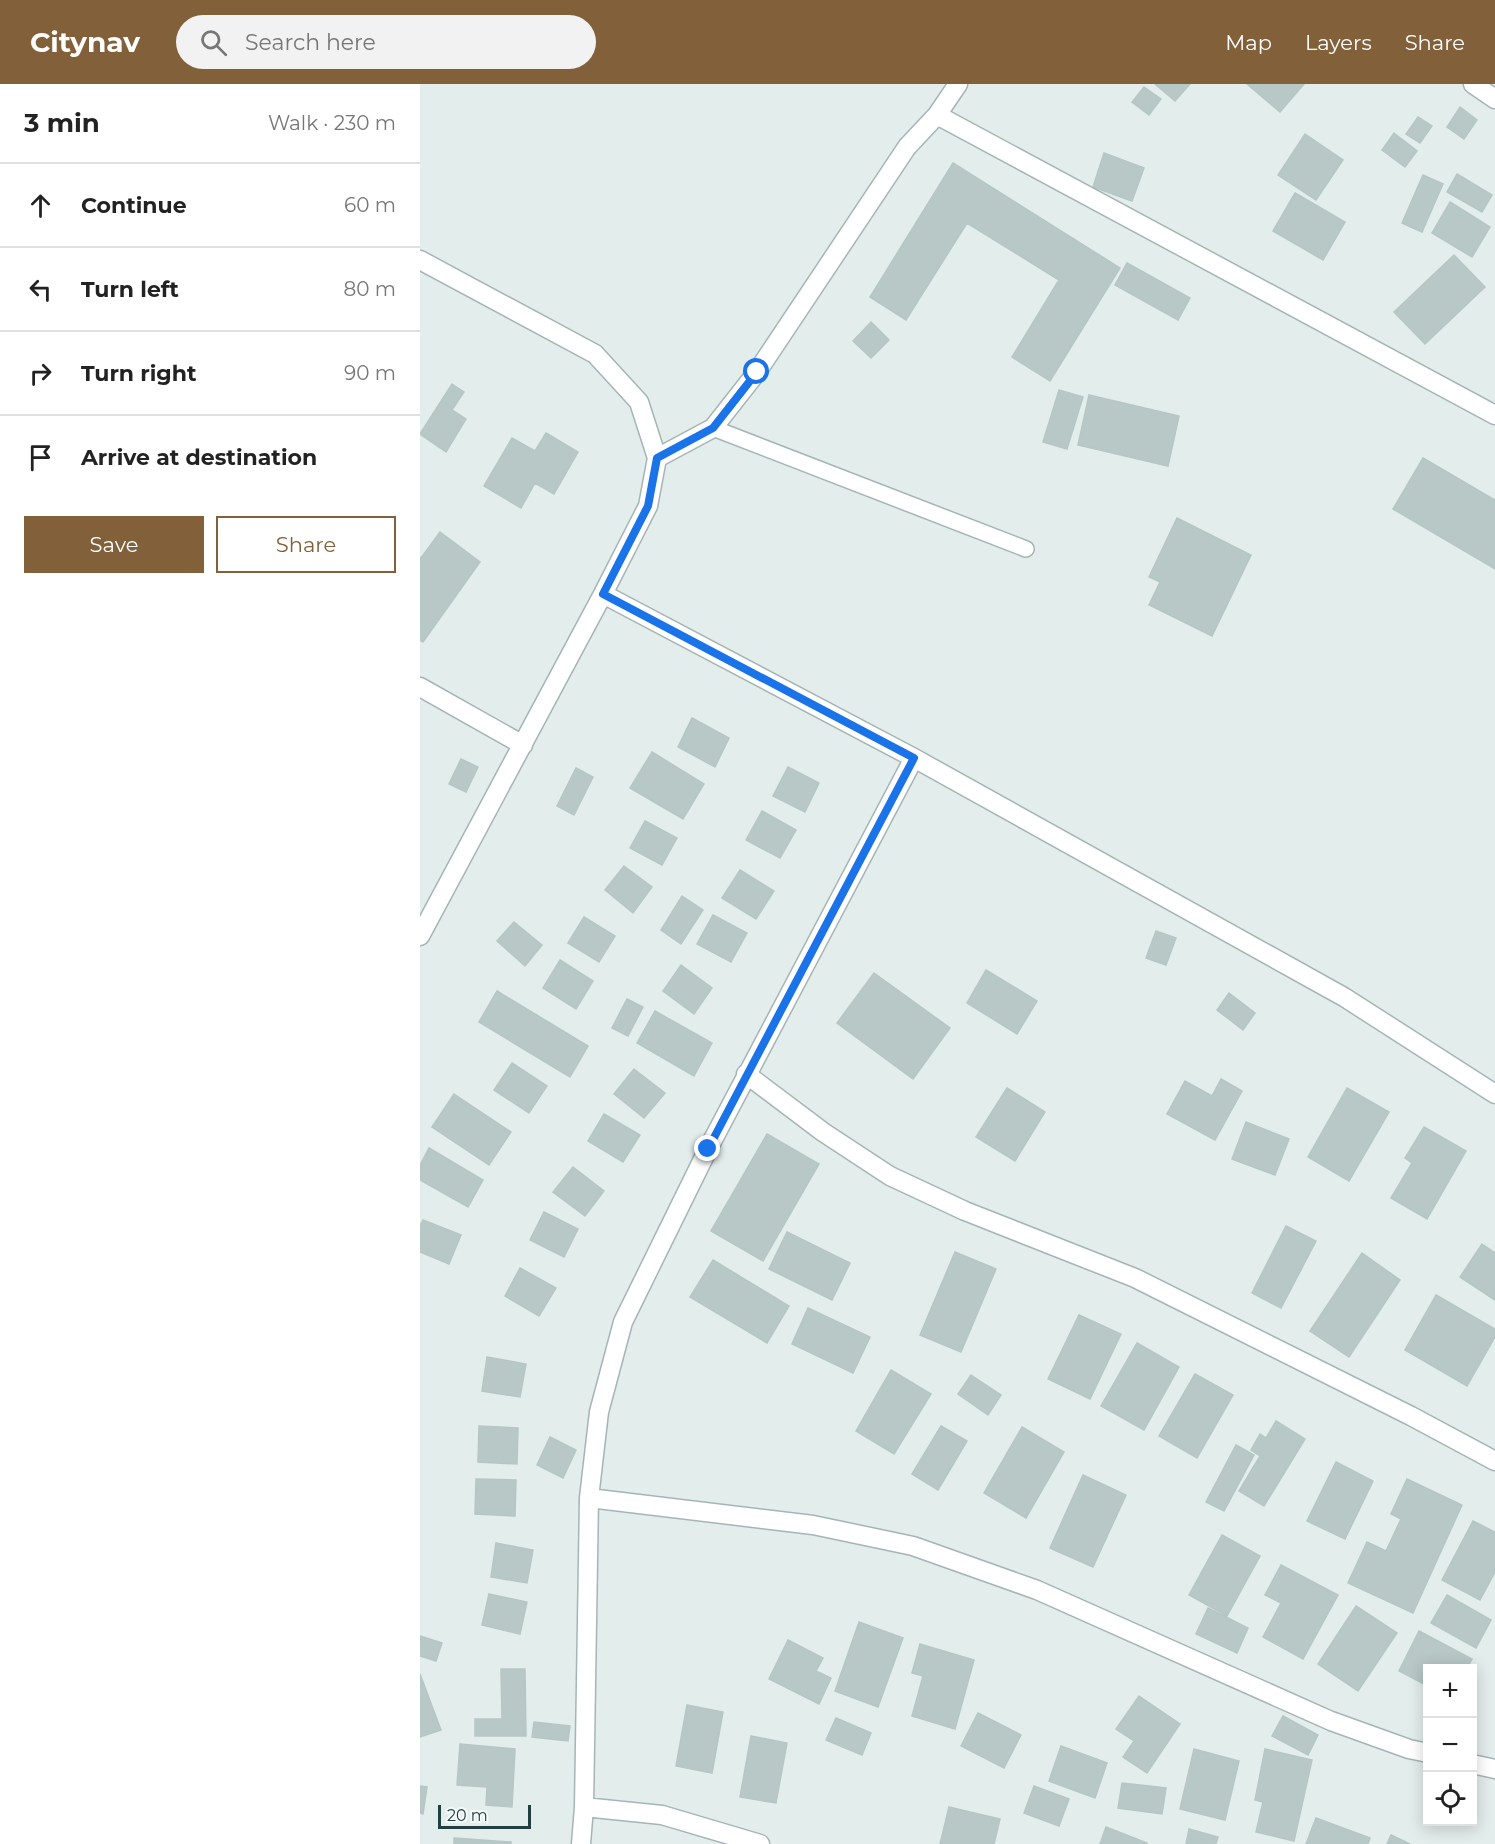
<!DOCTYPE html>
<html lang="en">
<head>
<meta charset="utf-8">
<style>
  :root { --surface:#fff; --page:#f2f2f2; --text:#222; --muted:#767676; --line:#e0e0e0; --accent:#82603a }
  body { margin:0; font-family:Montserrat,sans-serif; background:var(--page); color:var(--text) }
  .controls { position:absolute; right:18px; bottom:18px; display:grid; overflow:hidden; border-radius:0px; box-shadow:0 3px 15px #0003 }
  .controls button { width:54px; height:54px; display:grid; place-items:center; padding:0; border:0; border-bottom:2px solid var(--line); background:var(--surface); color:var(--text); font:30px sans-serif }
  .scale { position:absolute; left:18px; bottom:15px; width:93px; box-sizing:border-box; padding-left:6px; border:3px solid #223f40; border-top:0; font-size:16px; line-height:21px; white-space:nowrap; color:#223f40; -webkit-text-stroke:4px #f4faf8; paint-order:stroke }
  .stop { position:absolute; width:18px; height:18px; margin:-14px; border:4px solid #1a73e8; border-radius:50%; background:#fff }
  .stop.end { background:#1a73e8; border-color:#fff; box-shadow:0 2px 6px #0008 }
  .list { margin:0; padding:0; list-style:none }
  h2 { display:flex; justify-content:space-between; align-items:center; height:78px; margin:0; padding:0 24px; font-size:26px }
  h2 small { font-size:20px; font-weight:400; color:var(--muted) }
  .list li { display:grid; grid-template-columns:39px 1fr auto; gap:18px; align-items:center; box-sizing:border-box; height:84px; padding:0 24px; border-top:2px solid var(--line) }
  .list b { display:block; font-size:22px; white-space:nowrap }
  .list em { font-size:20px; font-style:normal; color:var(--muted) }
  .actions { display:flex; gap:12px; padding:18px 24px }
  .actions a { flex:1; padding:14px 0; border:2px solid var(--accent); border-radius:0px; text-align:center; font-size:21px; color:var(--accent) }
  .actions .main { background:var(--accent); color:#fff }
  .icon { flex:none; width:33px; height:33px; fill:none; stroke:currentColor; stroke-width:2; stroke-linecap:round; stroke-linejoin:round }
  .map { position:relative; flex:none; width:1075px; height:1760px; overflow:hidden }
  header { display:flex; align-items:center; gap:36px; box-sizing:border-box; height:84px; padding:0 30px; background:var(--accent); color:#fff }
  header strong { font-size:28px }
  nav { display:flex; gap:33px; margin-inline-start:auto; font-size:21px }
  .search { width:420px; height:54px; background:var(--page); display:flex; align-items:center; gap:15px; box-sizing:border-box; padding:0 21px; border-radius:33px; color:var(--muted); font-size:22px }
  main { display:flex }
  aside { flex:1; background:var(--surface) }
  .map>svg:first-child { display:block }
  .building { fill:#b8c8c6; stroke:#b5c7c5; stroke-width:1.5 }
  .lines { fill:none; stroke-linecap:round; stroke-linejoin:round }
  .lane-casing { stroke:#a5b5b5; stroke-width:18 }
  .street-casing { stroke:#a5b5b5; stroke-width:21 }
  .lane { stroke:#fff; stroke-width:15 }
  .street { stroke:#fff; stroke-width:18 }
  .route { stroke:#1a73e8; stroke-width:8 }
</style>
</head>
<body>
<header>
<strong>Citynav</strong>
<div class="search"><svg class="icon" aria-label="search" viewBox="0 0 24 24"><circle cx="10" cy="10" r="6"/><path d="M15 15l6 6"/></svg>Search here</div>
<nav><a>Map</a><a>Layers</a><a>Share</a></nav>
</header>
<main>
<aside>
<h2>3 min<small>Walk · 230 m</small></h2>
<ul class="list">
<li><svg class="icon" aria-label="ahead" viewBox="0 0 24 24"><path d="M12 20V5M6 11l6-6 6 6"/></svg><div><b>Continue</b></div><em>60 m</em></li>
<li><svg class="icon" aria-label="left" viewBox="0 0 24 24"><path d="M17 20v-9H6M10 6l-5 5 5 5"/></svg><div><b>Turn left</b></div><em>80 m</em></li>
<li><svg class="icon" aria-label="right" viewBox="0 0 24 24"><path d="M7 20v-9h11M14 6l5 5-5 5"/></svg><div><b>Turn right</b></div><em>90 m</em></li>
<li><svg class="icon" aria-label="arrive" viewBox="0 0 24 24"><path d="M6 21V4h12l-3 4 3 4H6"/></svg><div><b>Arrive at destination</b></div></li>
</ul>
<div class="actions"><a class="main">Save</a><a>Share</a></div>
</aside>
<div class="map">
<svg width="1075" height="1760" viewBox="0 0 1075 1760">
  <rect width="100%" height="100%" fill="#e3edec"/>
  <!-- building -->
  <path class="building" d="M735,0H770L755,17Z
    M827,0H884L860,28Z
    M724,3L741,15L729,31L712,18Z
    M1040,23L1057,36L1044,55L1027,43Z
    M998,33L1012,42L1000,59L986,50Z
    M974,49L997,67L985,83L962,66Z
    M885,50L923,76L896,116L858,91Z
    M684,69L724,84L712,117L673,103Z
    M533,79L700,184L630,297L592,273L639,196L547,139L486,236L450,213Z
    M1037,90L1072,111L1062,128L1027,108Z
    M1003,91L1023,100L1002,148L982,139Z
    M875,109L925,138L903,176L853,147Z
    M1030,118L1070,143L1052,173L1012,149Z
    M1034,171L1065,203L1005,260L974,228Z
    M707,179L770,214L758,236L695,201Z
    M451,238L469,256L451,274L433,257Z
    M32,300L44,308L32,326L46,335L26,368L0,350Z
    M639,306L663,313L647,365L623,358Z
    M669,311L759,332L748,382L658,361Z
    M126,349L158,368L134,410L115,399L101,424L64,402L92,354L115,367Z
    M1003,374L1075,416V485L973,425Z
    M757,434L831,471L792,552L729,521L740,498L729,493Z
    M20,448L60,478L3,558L0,556V473L1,474Z
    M272,634L309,654L295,683L258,663Z
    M232,668L284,700L263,735L210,704Z
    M41,675L58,683L46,708L29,700Z
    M368,683L399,699L385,728L353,712Z
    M156,684L173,693L154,731L137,722Z
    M342,727L376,746L360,774L326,756Z
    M225,737L257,754L242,781L210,764Z
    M204,782L232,803L213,829L185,806Z
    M320,786L354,807L336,835L302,814Z
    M262,812L283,826L261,860L241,846Z
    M293,831L327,849L311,878L277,860Z
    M164,833L195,852L179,878L148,859Z
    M94,838L122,861L105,882L77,857Z
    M736,847L756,854L746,881L726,874Z
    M140,876L173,897L156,925L123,904Z
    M261,881L292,904L274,930L243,907Z
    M566,886L617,917L597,950L547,919Z
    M454,889L530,944L493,995L417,939Z
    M77,907L168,962L150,993L59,938Z
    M809,909L835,929L823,946L797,926Z
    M207,915L223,923L208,952L192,944Z
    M235,927L292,959L274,992L217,959Z
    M92,979L127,1002L109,1029L74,1006Z
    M214,985L245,1009L224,1034L194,1010Z
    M801,995L822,1007L795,1056L747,1030L765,997L792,1012Z
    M587,1004L625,1028L595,1077L556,1053Z
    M927,1004L969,1028L929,1097L888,1073Z
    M34,1010L91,1048L69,1081L12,1043Z
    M184,1030L220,1051L203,1078L168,1057Z
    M826,1038L869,1055L855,1091L812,1075Z
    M1004,1043L1046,1067L1007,1135L971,1114L992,1079L985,1074Z
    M347,1050L399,1080L343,1177L291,1147Z
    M9,1064L63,1096L48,1123L0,1096V1081Z
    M153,1083L184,1107L165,1132L133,1108Z
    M124,1128L158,1145L144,1173L110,1156Z
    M3,1136L41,1151L29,1180L0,1168V1142Z
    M866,1142L896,1157L861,1224L832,1209Z
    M367,1148L430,1179L412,1216L349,1185Z
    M1062,1160L1075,1169V1216L1040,1193Z
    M535,1168L576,1185L541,1268L500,1251Z
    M942,1169L980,1196L929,1273L890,1247Z
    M293,1176L369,1222L347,1259L270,1213Z
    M100,1184L136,1204L119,1232L85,1212Z
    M1016,1211L1075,1245V1253L1047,1302L985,1266Z
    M388,1224L450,1253L433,1289L372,1260Z
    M659,1231L701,1250L670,1315L628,1295Z
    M717,1259L759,1283L724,1346L681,1322Z
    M67,1273L106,1280L100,1313L62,1307Z
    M471,1286L511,1310L474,1370L436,1347Z
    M775,1290L813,1311L777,1374L739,1352Z
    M551,1291L581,1311L568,1331L538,1310Z
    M856,1337L885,1355L844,1422L819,1407L840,1372L831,1366L840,1350L846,1354Z
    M59,1342L98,1344L97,1380L58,1378Z
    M521,1342L547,1357L518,1406L492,1390Z
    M602,1343L644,1368L606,1434L564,1409Z
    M130,1353L156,1366L143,1394L117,1381Z
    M816,1361L834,1371L804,1427L786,1418Z
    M916,1378L953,1397L925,1455L887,1437Z
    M663,1391L706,1411L673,1483L630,1464Z
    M56,1395L96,1396L95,1432L55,1430Z
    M987,1395L1042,1421L993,1529L928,1499L947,1458L966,1467L981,1435L971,1430Z
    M1053,1437L1075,1448V1488L1060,1516L1022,1496Z
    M802,1451L840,1472L807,1532L769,1511Z
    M76,1459L113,1466L107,1499L71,1493Z
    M861,1481L918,1511L883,1575L843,1553L861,1519L845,1511Z
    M69,1510L107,1518L100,1550L62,1541Z
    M1027,1511L1071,1536L1056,1564L1011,1539Z
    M936,1522L977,1549L938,1607L898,1580Z
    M788,1524L828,1544L817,1569L776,1550Z
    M439,1538L483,1554L458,1623L415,1607Z
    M999,1547L1052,1575L1047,1584H1008V1602L979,1587Z
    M0,1552L22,1559L16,1577L0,1572Z
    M368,1556L403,1574L396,1587L411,1594L399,1620L349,1595Z
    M500,1560L554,1576L535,1645L492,1632L503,1592L492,1589Z
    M81,1585H105L106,1652H55V1635H82Z
    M0,1590L21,1646L0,1653Z
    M719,1612L760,1640L727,1689L703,1673L714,1657L696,1645Z
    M267,1621L303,1628L292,1689L256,1682Z
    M558,1629L601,1651L584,1684L541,1662Z
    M863,1632L898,1651L888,1671L852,1652Z
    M416,1634L451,1649L442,1671L406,1656Z
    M114,1638L150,1642L148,1657L112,1653Z
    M331,1652L367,1659L356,1719L320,1713Z
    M40,1660L95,1665L92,1723L66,1721L67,1703L37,1701Z
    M641,1662L687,1679L675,1714L629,1697Z
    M774,1665L819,1677L805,1736L760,1725Z
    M845,1665L892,1676L874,1757L836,1748L843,1718L835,1716Z
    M702,1699L746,1704L742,1730L698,1724Z
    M0,1702L7,1703L3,1730L0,1729Z
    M614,1702L649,1715L639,1742L604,1729Z
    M529,1723L580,1735L574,1760H520Z
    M896,1734L950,1754L948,1760H886Z
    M686,1743L727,1759L726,1760H680Z
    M769,1745L798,1753L796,1760H766Z
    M971,1751L990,1760H967Z
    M34,1754L91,1758V1760H34Z"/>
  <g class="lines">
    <!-- lane casing -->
    <g class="lane-casing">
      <path id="lane" d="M293,344L606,465"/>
    </g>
    <!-- street casing -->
    <g class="street-casing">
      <path id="street" d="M1053,0L1075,15
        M517,31L1075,331
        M0,176L175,270L219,318L237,374L228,422L183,510L0,852
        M237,374L293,344L337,288L487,63L517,31L538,0
        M183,510L494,674L924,913L1075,1010
        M0,603L103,661
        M326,990L403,1048L470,1092L545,1127L715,1194L991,1332L1075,1377
        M169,1414L393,1441L493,1462L617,1506L911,1637L989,1665L1008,1669
        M1052,1680L1075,1685
        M164,1723L242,1731L340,1760
        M161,1760L164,1723L169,1414L179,1328L203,1238L288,1065L494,674"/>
    </g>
    <!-- lane -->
    <use href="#lane" class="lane"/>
    <!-- street -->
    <use href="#street" class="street"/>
  </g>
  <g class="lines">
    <!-- route -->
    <path class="route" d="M288,1065L494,674L183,510L228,422L237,374L293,344L337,288"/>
  </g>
</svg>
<div class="controls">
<button>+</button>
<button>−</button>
<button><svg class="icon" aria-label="locate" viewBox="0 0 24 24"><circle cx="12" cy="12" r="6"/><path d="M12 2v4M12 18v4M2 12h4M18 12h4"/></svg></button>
</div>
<div class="scale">20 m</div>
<div class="stop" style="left:337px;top:288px"></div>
<div class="stop end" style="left:288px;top:1065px"></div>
</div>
</main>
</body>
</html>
